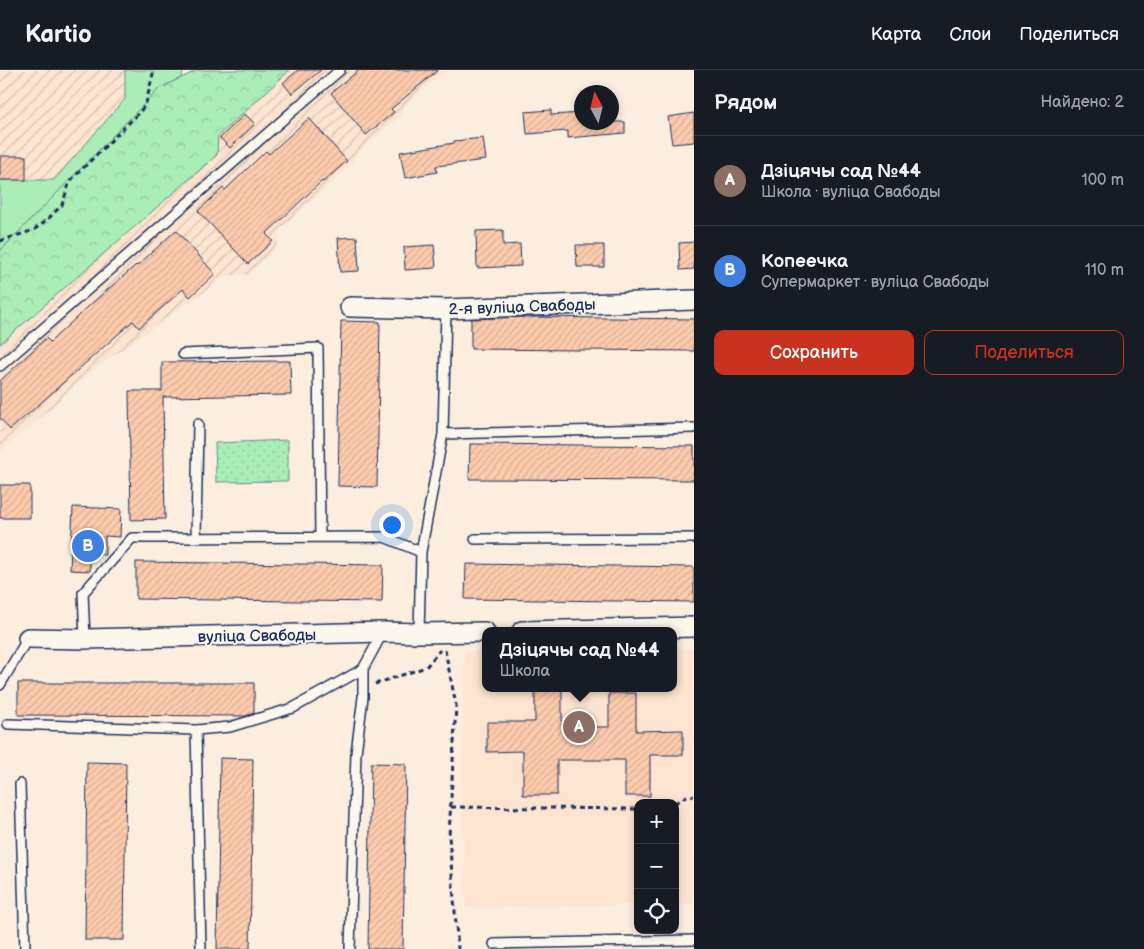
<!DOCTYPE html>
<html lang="ru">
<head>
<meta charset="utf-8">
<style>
  :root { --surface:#171b24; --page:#20242c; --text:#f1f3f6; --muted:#9ea1a6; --line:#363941; --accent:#c8321e }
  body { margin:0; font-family:"Balsamiq Sans",sans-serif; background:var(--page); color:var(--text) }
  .controls { position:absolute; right:15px; bottom:15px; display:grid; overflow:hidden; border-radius:10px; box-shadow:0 2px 8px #0003 }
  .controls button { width:45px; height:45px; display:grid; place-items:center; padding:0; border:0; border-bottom:1px solid var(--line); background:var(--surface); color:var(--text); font:25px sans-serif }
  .compass { position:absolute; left:574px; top:15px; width:45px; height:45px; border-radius:50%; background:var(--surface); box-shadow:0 2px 8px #0003; rotate:353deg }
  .you { position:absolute; left:391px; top:454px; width:18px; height:18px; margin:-12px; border:4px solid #fff; border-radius:50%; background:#1a73e8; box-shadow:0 0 0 8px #1a73e833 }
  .badge { display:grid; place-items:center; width:32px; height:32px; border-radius:50%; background:var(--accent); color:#fff; font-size:16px; font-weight:700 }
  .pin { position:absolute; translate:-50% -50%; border:2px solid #fff; box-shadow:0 1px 5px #0006 }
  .popup { position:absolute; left:482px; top:557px; width:195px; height:65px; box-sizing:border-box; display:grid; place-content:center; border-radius:10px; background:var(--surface); filter:drop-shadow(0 1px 4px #0005); font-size:16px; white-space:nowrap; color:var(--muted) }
  .popup b { font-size:19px; color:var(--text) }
  .popup::after { content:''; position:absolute; left:50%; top:100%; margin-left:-10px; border:10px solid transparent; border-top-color:var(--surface) }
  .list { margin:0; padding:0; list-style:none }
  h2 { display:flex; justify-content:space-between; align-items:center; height:65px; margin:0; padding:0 20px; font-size:21px }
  h2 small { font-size:16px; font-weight:400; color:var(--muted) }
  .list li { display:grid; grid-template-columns:32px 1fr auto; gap:15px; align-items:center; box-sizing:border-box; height:90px; padding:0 20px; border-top:1px solid var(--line) }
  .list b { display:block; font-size:19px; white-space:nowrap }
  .list p { margin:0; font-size:16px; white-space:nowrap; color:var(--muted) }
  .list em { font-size:16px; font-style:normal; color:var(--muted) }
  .actions { display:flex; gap:10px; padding:15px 20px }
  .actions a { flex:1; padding:11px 0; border:1px solid var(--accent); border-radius:10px; text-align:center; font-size:18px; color:var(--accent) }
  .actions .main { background:var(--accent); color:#fff }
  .icon { flex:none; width:28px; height:28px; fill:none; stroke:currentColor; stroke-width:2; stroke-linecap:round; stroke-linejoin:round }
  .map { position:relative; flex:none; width:694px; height:879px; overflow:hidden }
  header { display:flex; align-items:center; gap:30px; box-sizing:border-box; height:70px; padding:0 25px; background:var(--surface); border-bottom:1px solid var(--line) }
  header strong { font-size:24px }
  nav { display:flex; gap:28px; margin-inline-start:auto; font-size:18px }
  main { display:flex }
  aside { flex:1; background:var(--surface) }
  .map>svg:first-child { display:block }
  .built { fill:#fce4d0 }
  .industrial { fill:url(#industrial-furrows) }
  .grass { fill:#aaedb7; stroke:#628e8a }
  .forest { fill:url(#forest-crowns); stroke:#628e8a }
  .park { fill:url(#park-dots); stroke:#628e8a }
  .building { fill:url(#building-hatch); stroke:#1b2f5e }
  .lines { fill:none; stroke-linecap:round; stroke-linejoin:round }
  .lane-casing { stroke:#1b2f5e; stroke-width:12 }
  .street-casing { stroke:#1b2f5e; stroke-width:22 }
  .path { stroke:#1b2f5e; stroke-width:3; stroke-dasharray:5 4; stroke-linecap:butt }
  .lane { stroke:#fbf7ec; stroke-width:9 }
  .street { stroke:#fbf7ec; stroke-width:19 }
  .labels { text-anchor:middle; stroke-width:4; stroke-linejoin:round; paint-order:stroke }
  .street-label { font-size:16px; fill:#1b2f5e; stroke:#fbf7ec }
</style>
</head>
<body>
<header>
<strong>Kartio</strong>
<nav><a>Карта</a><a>Слои</a><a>Поделиться</a></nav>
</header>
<main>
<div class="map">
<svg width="694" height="879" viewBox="0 0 694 879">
  <defs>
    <pattern id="industrial-furrows" width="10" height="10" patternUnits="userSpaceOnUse" patternTransform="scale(1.25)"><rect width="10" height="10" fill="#fce4d0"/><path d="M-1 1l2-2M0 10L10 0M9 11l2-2" fill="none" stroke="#d7c4b5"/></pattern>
    <pattern id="forest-crowns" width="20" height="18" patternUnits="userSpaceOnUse" patternTransform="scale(1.25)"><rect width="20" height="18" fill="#aaedb7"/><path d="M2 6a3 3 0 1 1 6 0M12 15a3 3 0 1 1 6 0" fill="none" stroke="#92cca0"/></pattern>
    <pattern id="park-dots" width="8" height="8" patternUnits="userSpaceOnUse" patternTransform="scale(1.25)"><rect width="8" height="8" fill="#aaedb7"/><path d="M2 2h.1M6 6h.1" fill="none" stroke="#92cca0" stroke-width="1.8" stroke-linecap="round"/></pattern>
    <pattern id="building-hatch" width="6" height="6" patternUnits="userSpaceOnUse" patternTransform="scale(1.25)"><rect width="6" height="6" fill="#fdcbad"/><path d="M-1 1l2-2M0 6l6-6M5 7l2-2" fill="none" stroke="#d8af97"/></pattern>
  </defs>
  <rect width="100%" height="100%" fill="#fbeedf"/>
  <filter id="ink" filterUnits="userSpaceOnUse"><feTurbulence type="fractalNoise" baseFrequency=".02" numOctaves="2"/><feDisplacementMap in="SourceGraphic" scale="10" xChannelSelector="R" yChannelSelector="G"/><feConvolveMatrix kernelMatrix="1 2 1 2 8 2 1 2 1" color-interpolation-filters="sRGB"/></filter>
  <g filter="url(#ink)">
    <!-- built -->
    <path class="built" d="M673,578H694V834H675V733H638V835L466,838L462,738L465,581H485V618H673Z"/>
    <!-- industrial -->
    <path class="industrial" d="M0,0H125V29L54,110H0Z
      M290,0H447L405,34L400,46L357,83L351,95L280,159L277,176L249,204L228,205L94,299L0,383V274L217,85L218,66Z"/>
    <!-- grass -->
    <path class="grass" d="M125,0H184L181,8L160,18L0,181V110H54L125,29Z"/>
    <!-- forest -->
    <path class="forest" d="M198,0H290L218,66L217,85L0,274V181L160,18Z"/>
    <!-- park -->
    <path class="park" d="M288,370V411L216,412L215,373Z"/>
    <!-- building -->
    <path class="building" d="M298,0H321L292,24L283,13Z
      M359,0H438L391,39L394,42L366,65L331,23Z
      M551,40V45L582,43V52H625V63L568,68V61L527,64L525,42Z
      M694,43V72L672,74L668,47Z
      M245,44L255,54L230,78L220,68Z
      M309,48L347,91L323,112L322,111L266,164L273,171L248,194L198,141L223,118L225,120L266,81L269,84Z
      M483,68L486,90L436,96L437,102L405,108L400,82L454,73V71Z
      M0,86H26V110H0Z
      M176,160L215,204L190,227L183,219L139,258L133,251L10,360L0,348V311L46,268L50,272L90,235L136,195L137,196Z
      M503,160V175L520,174L521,196L477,198L476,161Z
      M357,167L359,201L340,202L338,168Z
      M694,172V199L680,200L679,173Z
      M434,175L436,198L405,200L404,177Z
      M576,175H604V197H577Z
      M526,247L694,249V281L471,279V249Z
      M341,251L380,252L377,417L338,416Z
      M290,291L291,325L163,327L165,449L131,450L129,321H162V292Z
      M470,374L694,376V410L469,409Z
      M0,415H30V448H0Z
      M73,437L121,439L120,467L105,466V485L90,484V501L70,500Z
      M136,492L383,495L382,532L136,529Z
      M466,494L694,497V532L465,529Z
      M18,613H254V643L246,646L18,645Z
      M535,618H562V657H609V623H636V661L683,660V685H650V726H625V690H557V725H523V681L487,682V652H535Z
      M220,688L253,689L250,879H217Z
      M87,692L126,693L124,870H85Z
      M371,693L406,694L403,879H368Z"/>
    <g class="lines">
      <!-- lane casing -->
      <g class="lane-casing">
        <path id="lane" d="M183,284L318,278L320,467
          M0,296L340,0
          M443,364L694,358
          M196,468L198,354
          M475,469L694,468
          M419,563L421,482L443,364L446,239
          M85,569L83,523L132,468L384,467L421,482
          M0,615L28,568
          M8,654L196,660L230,657L293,638L363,599L383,562
          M196,660L201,879
          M20,714L25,879
          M494,874L694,870
          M350,879L356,683L363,627V599"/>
      </g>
      <!-- street casing -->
      <g class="street-casing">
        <path id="street" d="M350,237L446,239L694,230
          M522,561L694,557
          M28,568L85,569L384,562L419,563L485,562"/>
      </g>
      <!-- path -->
      <path class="path" d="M0,171L34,160L49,148L62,135L70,111L140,42L146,33L154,0
        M445,580L456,635L449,766L458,879
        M375,614L426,597L440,580
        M675,733L687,726H694
        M451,737L638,739"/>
      <!-- lane -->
      <use href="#lane" class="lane"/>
      <!-- street -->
      <use href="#street" class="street"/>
    </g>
  </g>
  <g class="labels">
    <!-- street labels -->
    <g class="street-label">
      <text transform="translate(522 236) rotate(-2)" y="6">2-я вуліца Свабоды</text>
      <text transform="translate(257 565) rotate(-1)" y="6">вуліца Свабоды</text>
    </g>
  </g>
</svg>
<div class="controls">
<button>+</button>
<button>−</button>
<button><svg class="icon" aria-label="locate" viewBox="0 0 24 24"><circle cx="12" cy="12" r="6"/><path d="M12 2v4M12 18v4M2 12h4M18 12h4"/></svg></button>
</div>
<svg class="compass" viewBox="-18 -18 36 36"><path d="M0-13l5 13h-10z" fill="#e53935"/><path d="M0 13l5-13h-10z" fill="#9ea1a6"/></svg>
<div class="you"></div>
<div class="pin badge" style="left:579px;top:657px;background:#8d6e63">A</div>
<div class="popup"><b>Дзіцячы сад №44</b>Школа</div>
<div class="pin badge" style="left:88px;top:476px;background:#3f7fe0">B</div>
</div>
<aside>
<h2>Рядом<small>Найдено: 2</small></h2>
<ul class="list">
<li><span class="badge" style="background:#8d6e63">A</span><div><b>Дзіцячы сад №44</b><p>Школа · вуліца Свабоды</p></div><em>100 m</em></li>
<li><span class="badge" style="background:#3f7fe0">B</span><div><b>Копеечка</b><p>Супермаркет · вуліца Свабоды</p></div><em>110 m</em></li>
</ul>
<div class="actions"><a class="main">Сохранить</a><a>Поделиться</a></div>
</aside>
</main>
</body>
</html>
